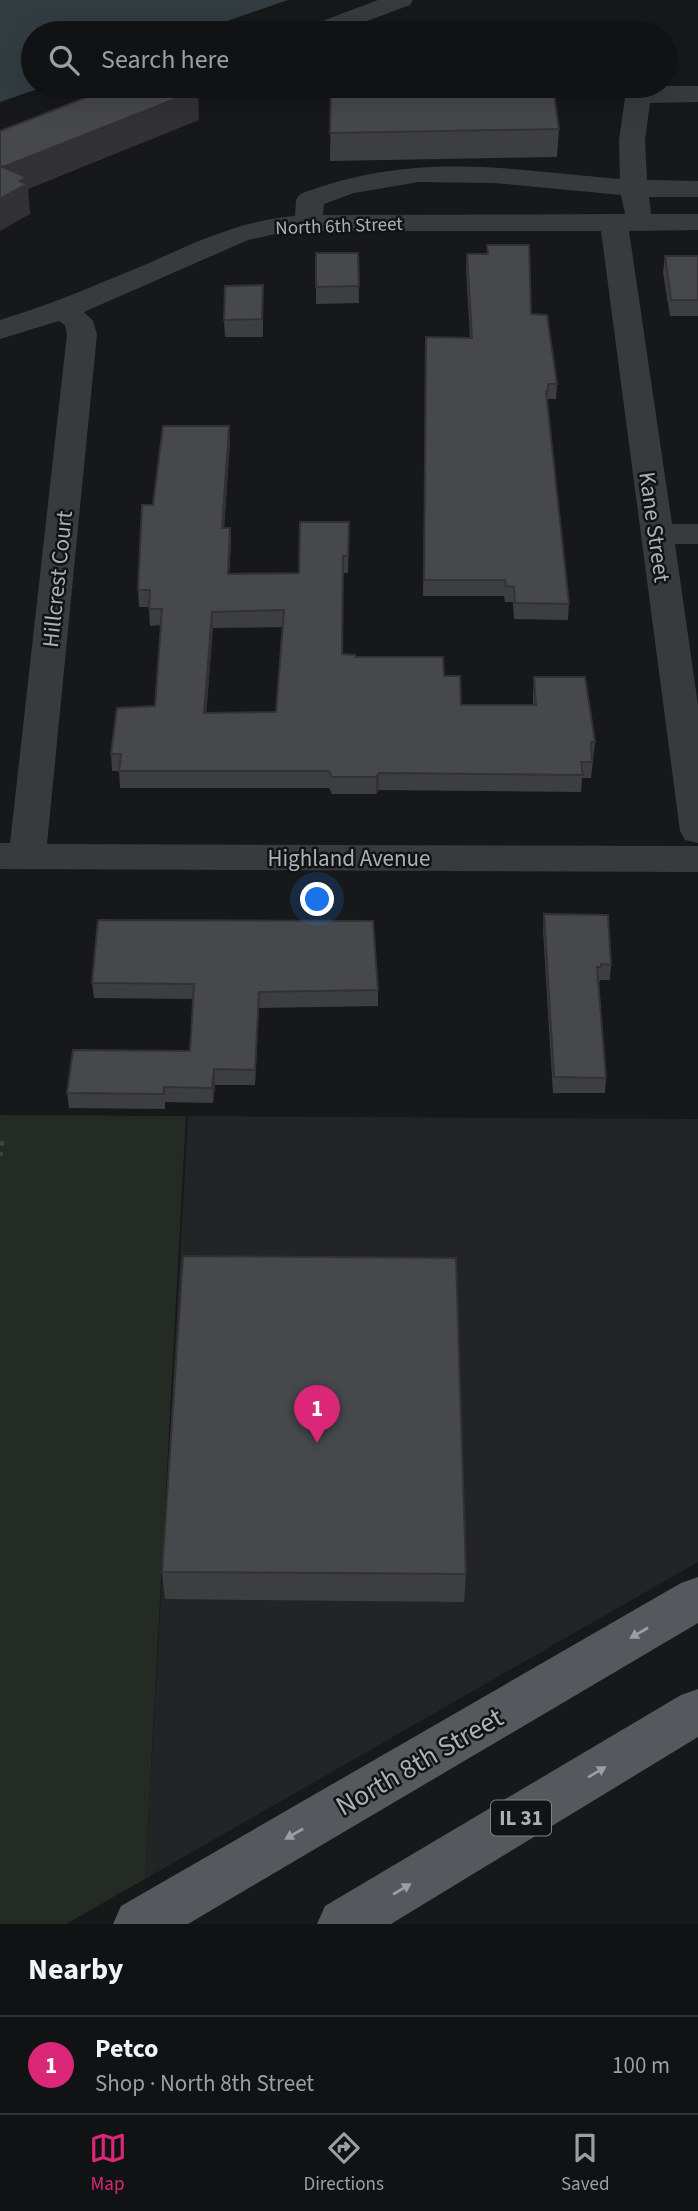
<!DOCTYPE html>
<html lang="en">
<head>
<meta charset="utf-8">
<style>
  :root { --surface:#111213; --page:#1a1b1c; --text:#f1f3f6; --muted:#9c9ea0; --line:#303233; --accent:#db2777 }
  body { margin:0; font-family:"Source Sans 3",sans-serif; background:var(--page); color:var(--text) }
  .you { position:absolute; left:318px; top:900px; width:24px; height:24px; margin:-18px; border:5px solid #fff; border-radius:50%; background:#1a73e8; box-shadow:0 0 0 10px #1a73e833 }
  .badge { display:grid; place-items:center; width:46px; height:46px; border-radius:50%; background:var(--accent); color:#fff; font-size:23px; font-weight:700 }
  .pin { position:absolute; translate:-50% -58px; filter:drop-shadow(0 2px 4px #0008) }
  .pin::after { content:''; position:absolute; top:37px; width:24px; height:21px; background:inherit; clip-path:polygon(0 0,100% 0,50% 100%) }
  .list { margin:0; padding:0; list-style:none }
  h2 { display:flex; justify-content:space-between; align-items:center; height:91px; margin:0; padding:0 28px; font-size:30px }
  h2 small { font-size:23px; font-weight:400; color:var(--muted) }
  .list li { display:grid; grid-template-columns:46px 1fr auto; gap:21px; align-items:center; box-sizing:border-box; height:98px; padding:0 28px; border-top:2px solid var(--line) }
  .list b { display:block; font-size:26px; white-space:nowrap }
  .list p { margin:0; font-size:23px; white-space:nowrap; color:var(--muted) }
  .list em { font-size:23px; font-style:normal; color:var(--muted) }
  .icon { flex:none; width:38px; height:38px; fill:none; stroke:currentColor; stroke-width:2; stroke-linecap:round; stroke-linejoin:round }
  .map { position:relative; flex:none; width:698px; height:1924px; overflow:hidden }
  .search { position:absolute; background:var(--surface); box-shadow:0 7px 28px #0002; left:21px; right:21px; top:21px; height:77px; display:flex; align-items:center; gap:18px; box-sizing:border-box; padding:0 24px; border-radius:38px; color:var(--muted); font-size:26px }
  .sheet { height:189px; background:var(--surface) }
  nav { display:flex; justify-content:space-around; align-items:center; box-sizing:border-box; height:98px; border-top:2px solid var(--line); background:var(--surface); font-size:19px; color:var(--muted) }
  nav a { display:grid; justify-items:center; gap:4px }
  nav .on { color:var(--accent) }
  .map>svg:first-child { display:block }
  .built { fill:#232426 }
  .green { fill:#242b24 }
  .water { fill:#323c41 }
  .lines { fill:none; stroke-linecap:round; stroke-linejoin:round }
  .path { stroke:#3f4144; stroke-width:5; stroke-dasharray:4.5 6; stroke-linecap:butt }
  .minor { fill:#393a3e; fill-rule:evenodd }
  .major { fill:#55585c; fill-rule:evenodd }
  .wall { fill:#3d3e40; fill-rule:evenodd }
  .shaded-wall { fill:#323234 }
  .building { fill:#47484b; stroke:#323234; stroke-width:2; fill-rule:evenodd }
  .oneway { fill:#9a9fa5 }
  .labels { text-anchor:middle; stroke-width:5; stroke-linejoin:round; paint-order:stroke }
  .far-street-label { font-size:19px; fill:#abb1b7; stroke:#121314 }
  .shield { fill:#121314; stroke:#7d8286; stroke-width:2 }
  .shield-label { font-size:21px; font-weight:bold; fill:#abb1b7 }
  .street-label { font-size:23px; fill:#abb1b7; stroke:#121314 }
  .near-street-label { font-size:28px; fill:#abb1b7; stroke:#121314 }
</style>
</head>
<body>
<div class="map">
<svg width="698" height="1924" viewBox="0 0 698 1924">
  <rect width="100%" height="100%" fill="#171819"/>
  <!-- built -->
  <path class="built" d="M188,1116L698,1119V1562L145,1879Z"/>
  <!-- green -->
  <path class="green" d="M0,1115L186,1116L145,1879L66,1924H0Z"/>
  <!-- water -->
  <path class="water" d="M0,0H288L193,33H33V86H46L0,102Z"/>
  <g class="lines">
    <!-- path -->
    <path class="path" d="M0,1156L3,1135"/>
    <!-- minor -->
    <path class="minor" d="M378,0H413L410,5L335,33H300L304,28Z
      M653,86H698V102L650,103L645,140L647,180L698,181V197H649L651,214H698V230L629,231L672,524H698V544H675L698,705V843L685,840L680,831L601,231H317L275,234L248,240L84,312L93,321L97,334L47,844L698,846V872L0,869V843H10L67,334L65,325L59,321L0,339V320C50,305 98,284 147,264C195,242 242,220 295,216L296,200L300,194C416,151 502,169 620,179L619,140L625,98L629,92ZM419,182L494,183L621,195L625,214L323,215L324,204L354,193Z"/>
    <!-- major -->
    <path class="major" d="M698,1577V1623L188,1924H113L121,1906L681,1583Z
      M698,1689V1737L391,1924H317L325,1906L681,1695Z"/>
  </g>
  <!-- wall -->
  <path class="wall" d="M331,87L559,129L557,157L330,161Z
    M487,245L531,314L557,384L556,399H548L547,404L569,604L568,620L514,619L513,602H505L504,596H423L426,337L470,338L466,269L467,254H487Z
    M316,253H358L359,303L316,304Z
    M665,256H698V316H670L663,272Z
    M263,285V337H225L224,320Z
    M230,442L224,528H230L231,544L229,574L299,573L349,522L348,573H343V654L444,676L461,705H533V694L534,677L595,742L591,778H582L581,792L379,790L376,794H332L329,788H120L119,771H112L111,754L155,706L161,625L150,626L149,607H139L138,590L153,505ZM283,627L276,712L206,713L213,628Z
    M544,914L611,965L610,980H600V982H598L606,1078L605,1093H553L543,930Z
    M98,920L378,990V1006L259,1008L255,1085H215L213,1103L165,1102V1109L69,1108L67,1093L190,1051L193,999L94,998L92,983Z
    M162,1572L466,1574L464,1602L165,1599Z"/>
  <!-- shaded-wall -->
  <path class="shaded-wall" d="M198,90L199,120L28,189L30,214L0,231V199L3,167Z
    M229,426L230,442L223,545L222,528Z
    M230,528L231,544L228,591V574Z
    M212,612L213,628L205,730L204,713Z
    M379,773V790L376,794V777Z
    M259,992V1008L255,1085V1070Z
    M214,1069L215,1085L213,1103L212,1088Z"/>
  <!-- building -->
  <path class="building" d="M115,86H191L198,90L3,167L0,165V131Z
    M393,86H544V87H553L559,129L330,133L331,87Z
    M0,166L26,177L20,181L27,184L0,199Z
    M487,245H529L531,314L547,315L557,384H548V391H546L569,604L515,603L514,587L506,586L505,580H424L426,337L472,338L467,254H488Z
    M316,253H358L359,286L316,287Z
    M665,256H698V300H671Z
    M263,285L262,319L224,320L225,286Z
    M163,426H229L222,528H230L228,574L299,573L300,522H349L348,556H343L342,654L355,655V657H443L444,676H460L461,705H536L534,677H585L595,742H591L592,762H581L583,775L379,773L376,777H332L329,771H119L121,754H111L117,708L155,706L162,609H149L150,590H138L142,505H153ZM284,610L276,712L204,713L212,612Z
    M544,914L608,915L611,965L601,964V967H597L606,1078L554,1077Z
    M98,920L373,921L378,990L259,992L255,1070L214,1069L212,1088L164,1087V1094L67,1093L73,1050L190,1051L194,984L92,983Z
    M183,1256L456,1258L466,1574L162,1572Z"/>
  <!-- one-way arrows -->
  <defs><path id="oneway-solid" d="M-6-.8H1V-3.2L6.5 0L1 3.2V.8H-6Z" transform="scale(1.75)"/></defs>
  <g class="oneway">
    <use href="#oneway-solid" transform="translate(639 1633) rotate(150)"/>
    <use href="#oneway-solid" transform="translate(597 1772) rotate(-31)"/>
    <use href="#oneway-solid" transform="translate(294 1834) rotate(150)"/>
    <use href="#oneway-solid" transform="translate(402 1889) rotate(-31)"/>
  </g>
  <g class="labels">
    <!-- far-street labels -->
    <g class="far-street-label">
      <text transform="translate(339 225) rotate(-2)" y="7">North 6th Street</text>
    </g>
    <!-- shield labels -->
    <rect class="shield" x="491" y="1800.5" width="60" height="35" rx="5"/>
    <g class="shield-label">
      <text x="521" y="1825">IL 31</text>
    </g>
    <!-- street labels -->
    <g class="street-label">
      <text transform="translate(655 527) rotate(82)" y="8">Kane Street</text>
      <text transform="translate(57 579) rotate(-84)" y="8">Hillcrest Court</text>
      <text x="349" y="866">Highland Avenue</text>
    </g>
    <!-- near-street labels -->
    <g class="near-street-label">
      <text transform="translate(419 1761) rotate(-30)" y="10">North 8th Street</text>
    </g>
  </g>
</svg>
<div class="you"></div>
<div class="pin badge" style="left:317px;top:1443px">1</div>
<div class="search"><svg class="icon" aria-label="search" viewBox="0 0 24 24"><circle cx="10" cy="10" r="6"/><path d="M15 15l6 6"/></svg>Search here</div>
</div>
<section class="sheet">
<h2>Nearby<small></small></h2>
<ul class="list">
<li><span class="badge">1</span><div><b>Petco</b><p>Shop · North 8th Street</p></div><em>100 m</em></li>
</ul>
</section>
<nav>
<a class="on"><svg class="icon" aria-label="map" viewBox="0 0 24 24"><path d="M3 6l6-2 6 2 6-2v14l-6 2-6-2-6 2zM9 4v14M15 6v14"/></svg>Map</a>
<a><svg class="icon" aria-label="directions" viewBox="0 0 24 24"><path d="M12 3l9 9-9 9-9-9zM9 14v-3h6M13 9l2 2-2 2"/></svg>Directions</a>
<a><svg class="icon" aria-label="saved" viewBox="0 0 24 24"><path d="M7 4h10v16l-5-4-5 4z"/></svg>Saved</a>
</nav>
</body>
</html>
